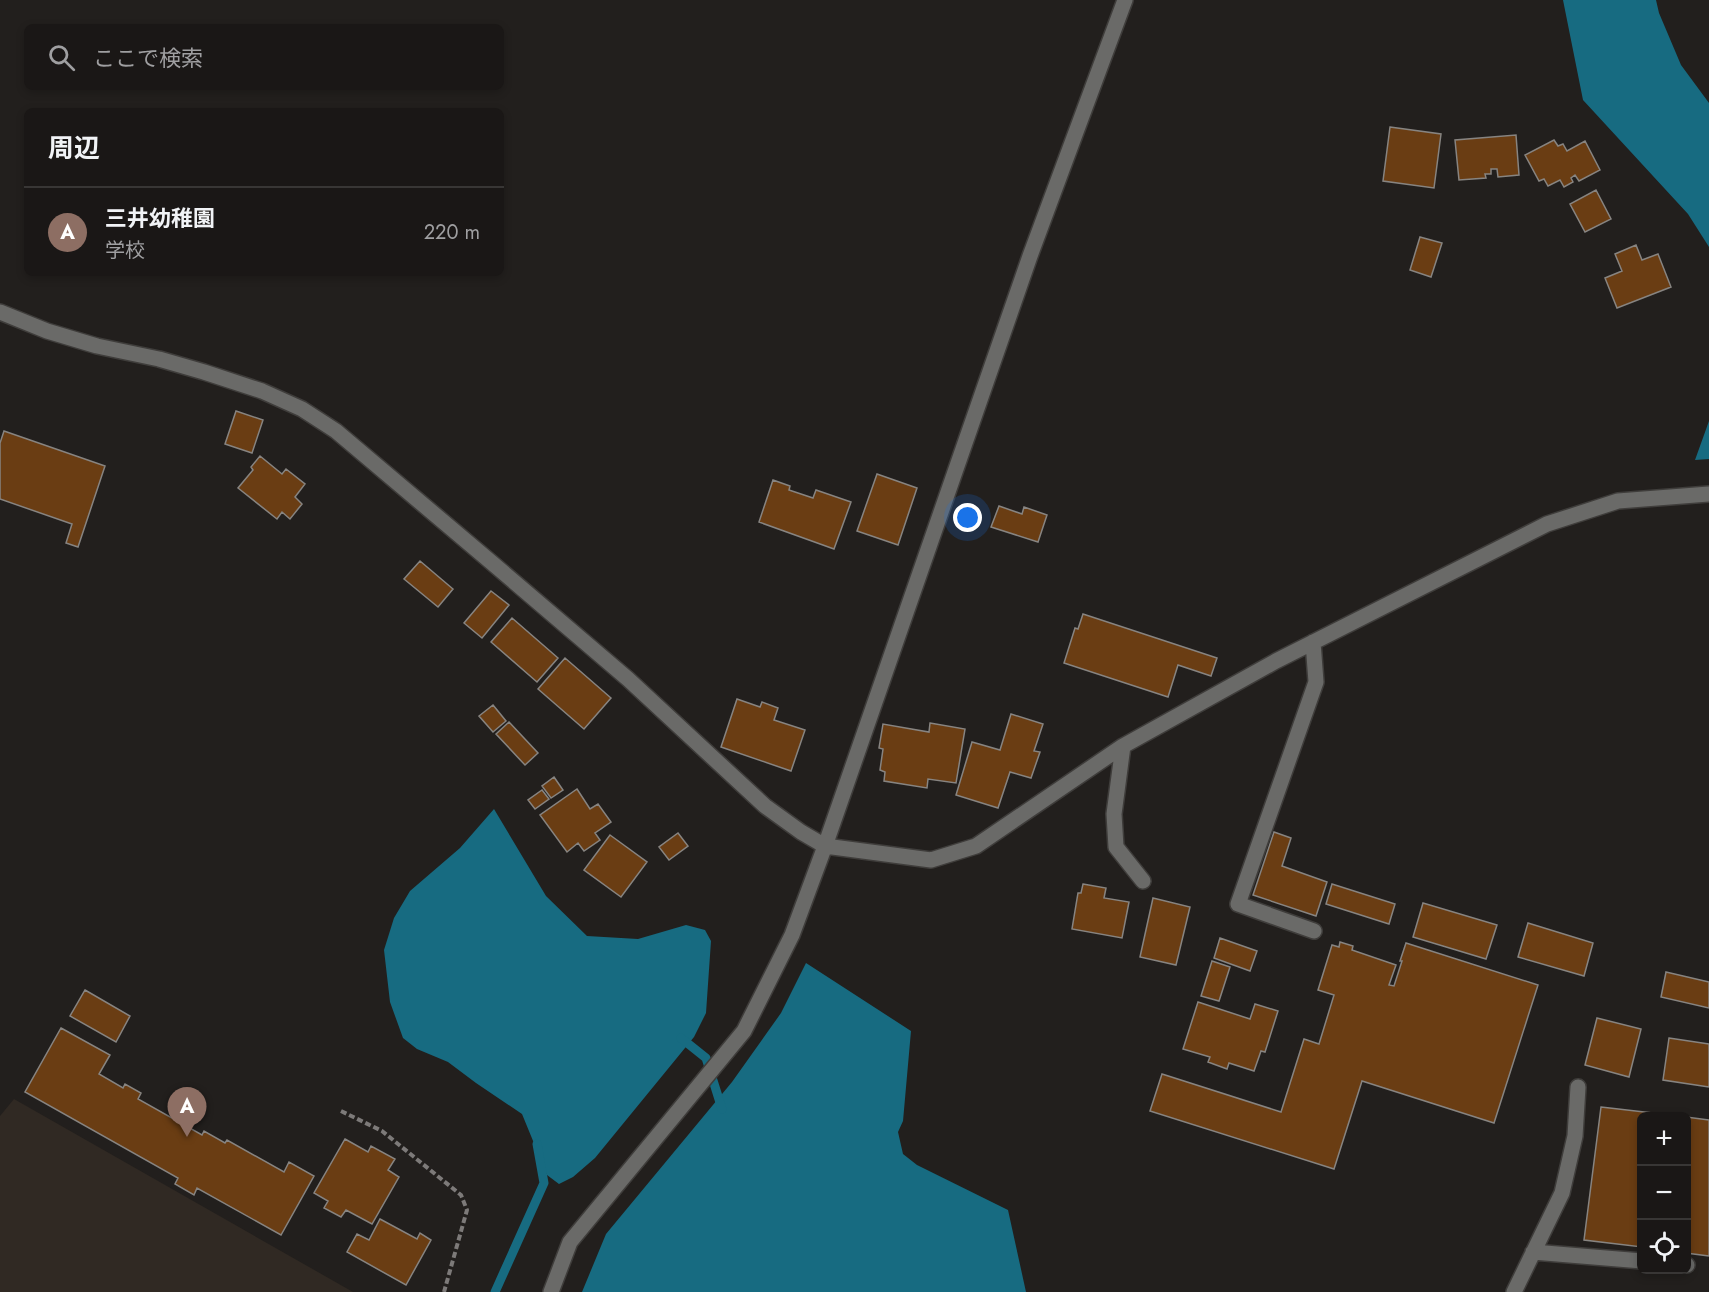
<!DOCTYPE html>
<html lang="ja">
<head>
<meta charset="utf-8">
<style>
  :root { --surface:#1a1716; --page:#272423; --text:#f1f3f6; --muted:#9f9fa1; --line:#383635; --accent:#2563eb }
  body { margin:0; font-family:Jost,"Noto Sans JP",sans-serif; background:var(--page); color:var(--text) }
  .controls { position:absolute; right:18px; bottom:18px; display:grid; overflow:hidden; border-radius:9px; box-shadow:0 3px 9px #0003 }
  .controls button { width:54px; height:54px; display:grid; place-items:center; padding:0; border:0; border-bottom:2px solid var(--line); background:var(--surface); color:var(--text); font:30px sans-serif }
  .you { position:absolute; left:968px; top:518px; width:21px; height:21px; margin:-15px; border:4px solid #fff; border-radius:50%; background:#1a73e8; box-shadow:0 0 0 9px #1a73e833 }
  .badge { display:grid; place-items:center; width:39px; height:39px; border-radius:50%; background:var(--accent); color:#fff; font-size:20px; font-weight:700 }
  .pin { position:absolute; translate:-50% -50px; filter:drop-shadow(0 2px 3px #0008) }
  .pin::after { content:''; position:absolute; top:32px; width:21px; height:18px; background:inherit; clip-path:polygon(0 0,100% 0,50% 100%) }
  .list { margin:0; padding:0; list-style:none }
  h2 { display:flex; justify-content:space-between; align-items:center; height:78px; margin:0; padding:0 24px; font-size:26px }
  h2 small { font-size:20px; font-weight:400; color:var(--muted) }
  .list li { display:grid; grid-template-columns:39px 1fr auto; gap:18px; align-items:center; box-sizing:border-box; height:90px; padding:0 24px; border-top:2px solid var(--line) }
  .list b { display:block; font-size:22px; white-space:nowrap }
  .list p { margin:0; font-size:20px; white-space:nowrap; color:var(--muted) }
  .list em { font-size:20px; font-style:normal; color:var(--muted) }
  .icon { flex:none; width:33px; height:33px; fill:none; stroke:currentColor; stroke-width:2; stroke-linecap:round; stroke-linejoin:round }
  .map { position:relative; flex:none; width:1709px; height:1292px; overflow:hidden }
  .search { position:absolute; background:var(--surface); box-shadow:0 3px 9px #0003; left:24px; top:24px; width:480px; height:66px; display:flex; align-items:center; gap:15px; box-sizing:border-box; padding:0 21px; border-radius:9px; color:var(--muted); font-size:22px }
  .panel { position:absolute; background:var(--surface); box-shadow:0 3px 9px #0003; left:24px; top:108px; width:480px; height:168px; border-radius:9px }
  .map>svg:first-child { display:block }
  .built { fill:#302923 }
  .water { fill:#176b81 }
  .lines { fill:none; stroke-linecap:round; stroke-linejoin:round }
  .stream { stroke:#176b81; stroke-width:9 }
  .building { fill:#6a3d13; stroke:#878481; stroke-width:1.5 }
  .minor-casing { stroke:#3f3d3b; stroke-width:18 }
  .path { stroke:#7d7a79; stroke-width:4; stroke-dasharray:6 3; stroke-linecap:butt }
  .minor { stroke:#6a6a68; stroke-width:15 }
</style>
</head>
<body>
<div class="map">
<svg width="1709" height="1292" viewBox="0 0 1709 1292">
  <rect width="100%" height="100%" fill="#221f1d"/>
  <!-- built -->
  <path class="built" d="M14,1099L353,1292H0V1116Z"/>
  <!-- water -->
  <path class="water" d="M1563,0H1656L1659,13L1681,65L1709,103V247L1688,214L1583,100Z
    M1709,421V459L1695,460Z
    M494,809L546,896L587,936L638,939L686,925L705,930L711,941L706,1013L694,1037L595,1158L573,1177L559,1184L547,1175L522,1114L476,1083L448,1062L417,1049L403,1038L390,1002L384,950L394,918L410,891L460,848Z
    M806,963L911,1031L903,1121L898,1132L903,1154L917,1165L1008,1210L1026,1292H582L606,1234L732,1082L781,1013Z"/>
  <g class="lines">
    <!-- stream -->
    <path class="stream" d="M681,1038L706,1058L722,1109
      M495,1292L544,1183L537,1144"/>
  </g>
  <!-- building -->
  <path class="building" d="M1390,127L1441,134L1434,188L1383,181Z
    M1516,135L1519,175L1498,177L1497,169H1491V174H1485L1486,178L1459,180L1455,140Z
    M1554,140L1558,146L1563,144L1567,151L1585,141L1600,170L1579,181L1575,175L1571,178L1573,182L1564,187L1560,180L1548,186L1544,179L1539,181L1525,155Z
    M1596,190L1611,219L1585,232L1570,204Z
    M1420,237L1442,243L1431,277L1410,270Z
    M1636,245L1642,260L1658,254L1671,287L1617,308L1605,278L1622,271L1615,254Z
    M236,411L263,420L252,453L225,444Z
    M4,431L105,466L78,547L66,543L72,524L0,499V443Z
    M260,456L282,474L286,469L305,484L295,497L302,504L290,519L282,512L277,519L238,488L253,470L251,467Z
    M877,474L917,488L898,545L857,531Z
    M773,480L790,486L789,490L813,498L816,490L851,502L834,549L759,522Z
    M999,506L1022,514L1024,507L1047,515L1038,542L991,527Z
    M420,561L453,589L438,607L404,579Z
    M491,591L509,605L482,638L464,623Z
    M1083,614L1217,658L1211,676L1178,665L1168,697L1064,663L1075,628L1078,629Z
    M512,618L558,658L537,682L491,642Z
    M565,658L611,698L584,729L538,689Z
    M737,699L760,707L762,702L778,708L774,720L805,730L791,771L721,747Z
    M493,705L506,721L493,732L479,716Z
    M1011,714L1043,724L1034,751L1040,752L1031,778L1010,772L998,808L956,795L972,742L1000,750Z
    M509,722L538,753L525,765L496,734Z
    M930,723L965,729L956,783L928,779L927,788L884,781L885,772L880,770L883,749L879,748L883,724L929,732Z
    M554,777L563,790L551,798L542,786Z
    M577,789L590,809L598,804L611,822L595,833L600,840L584,851L578,843L567,852L540,815Z
    M542,790L549,799L535,809L528,800Z
    M1274,832L1291,838L1282,866L1327,882L1316,916L1253,895Z
    M678,833L688,846L669,860L659,847Z
    M610,835L647,862L621,897L584,870Z
    M1083,884L1106,888L1104,898L1129,902L1122,938L1072,929L1078,893H1081Z
    M1332,884L1395,904L1389,924L1326,904Z
    M1153,898L1190,907L1176,965L1140,957Z
    M1423,903L1497,925L1486,959L1413,937Z
    M1528,923L1593,943L1584,976L1518,957Z
    M1220,938L1257,951L1250,971L1214,958Z
    M1340,942L1353,946L1352,950L1396,965L1389,985L1394,986L1402,961H1400L1406,943L1538,985L1494,1123L1362,1081L1334,1169L1150,1111L1162,1074L1281,1112L1304,1039L1319,1044L1334,995L1318,990L1332,945L1339,947Z
    M1212,961L1230,967L1219,1001L1201,996Z
    M1666,972L1709,982V1008L1661,997Z
    M85,990L130,1016L116,1042L70,1016Z
    M1198,1002L1250,1019L1255,1004L1278,1011L1265,1052L1261,1051L1254,1071L1229,1063L1227,1069L1208,1062L1210,1057L1183,1049Z
    M1597,1018L1641,1029L1629,1077L1585,1065Z
    M61,1028L110,1055L99,1074L123,1088L125,1084L141,1093L138,1099L202,1135L204,1131L225,1143L227,1140L284,1172L289,1162L314,1176L281,1235L197,1188L194,1195L175,1184L178,1178L25,1092Z
    M1669,1038L1709,1044V1087L1663,1080Z
    M1601,1107L1679,1116H1642V1247L1584,1240Z
    M1686,1117L1709,1120V1256L1686,1253Z
    M345,1139L368,1152L371,1146L395,1159L388,1170L399,1177L372,1224L346,1210L341,1217L324,1208L328,1201L314,1193Z
    M380,1219L417,1239L420,1233L431,1240L406,1285L347,1252L357,1234L369,1240Z"/>
  <g class="lines">
    <!-- minor casing -->
    <g class="minor-casing">
      <path id="minor" d="M0,312L47,331L97,346L159,359L204,372L262,391L302,409L336,431L491,562L628,679L765,806L801,832L825,846L931,860L976,846L1123,746L1276,661L1547,524L1618,501L1709,494
        M1313,642L1316,682L1238,904L1314,931
        M1123,746L1114,814L1116,847L1143,881
        M1533,1252L1642,1261
        M1686,1265H1687
        M551,1292L570,1242L744,1031L792,935L825,846L1030,256L1125,0
        M1514,1292L1562,1193L1575,1136L1578,1087"/>
    </g>
    <!-- path -->
    <path class="path" d="M341,1111L382,1131L461,1195L467,1210L444,1292"/>
    <!-- minor -->
    <use href="#minor" class="minor"/>
  </g>
</svg>
<div class="controls">
<button>+</button>
<button>−</button>
<button><svg class="icon" aria-label="locate" viewBox="0 0 24 24"><circle cx="12" cy="12" r="6"/><path d="M12 2v4M12 18v4M2 12h4M18 12h4"/></svg></button>
</div>
<div class="you"></div>
<div class="pin badge" style="left:187px;top:1137px;background:#8d6e63">A</div>
<div class="search"><svg class="icon" aria-label="search" viewBox="0 0 24 24"><circle cx="10" cy="10" r="6"/><path d="M15 15l6 6"/></svg>ここで検索</div>
<section class="panel">
<h2>周辺<small></small></h2>
<ul class="list">
<li><span class="badge" style="background:#8d6e63">A</span><div><b>三井幼稚園</b><p>学校</p></div><em>220 m</em></li>
</ul>
</section>
</div>
</body>
</html>
